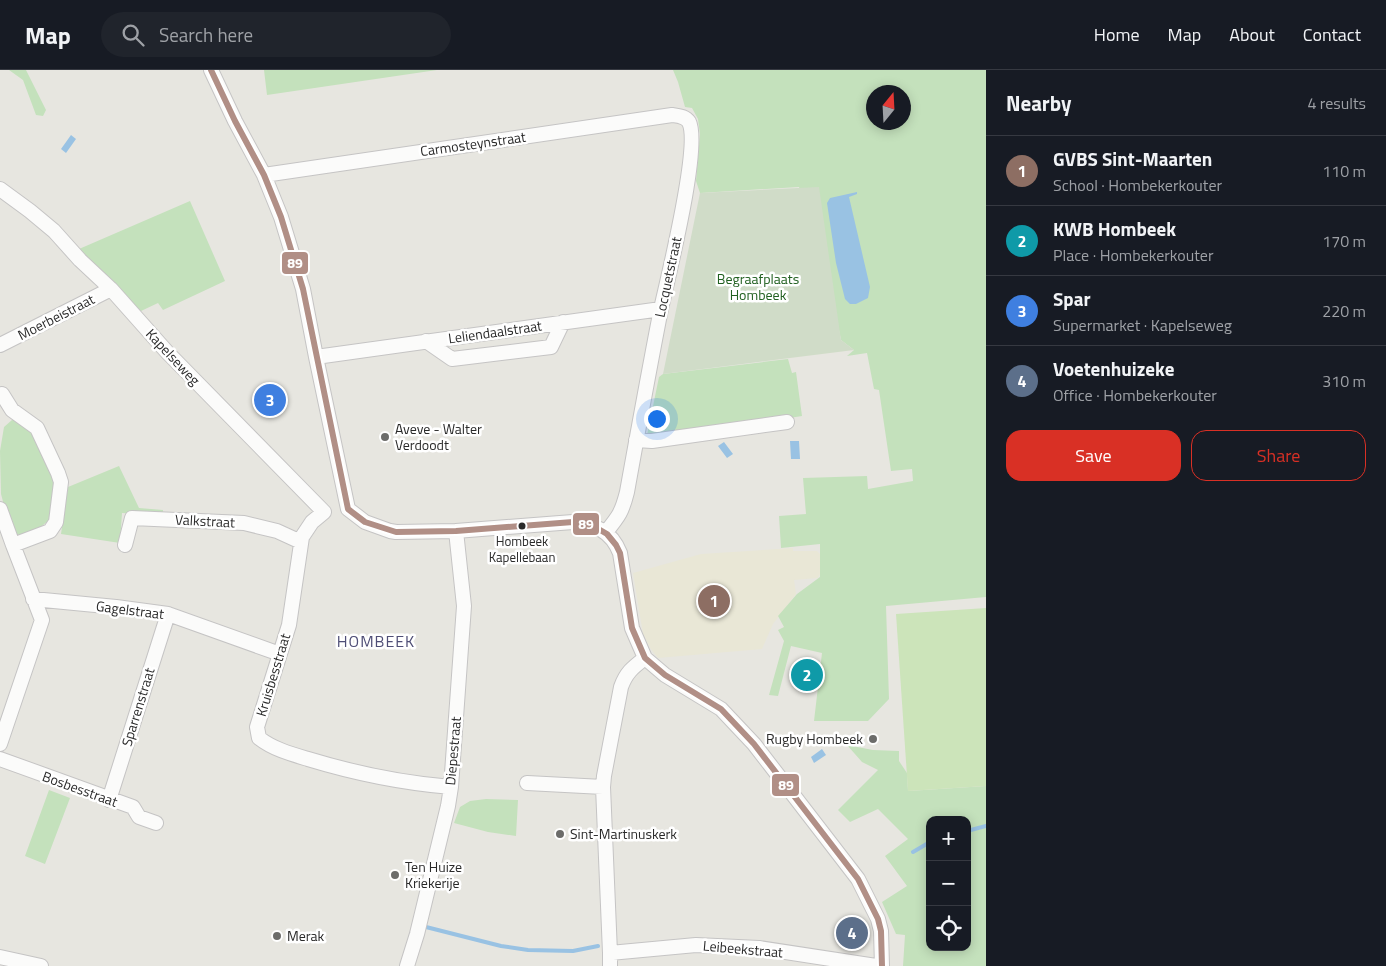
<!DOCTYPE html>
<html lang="en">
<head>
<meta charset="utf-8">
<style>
  :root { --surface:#171b24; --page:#20242c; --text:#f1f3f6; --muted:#9ea1a6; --line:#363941; --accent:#d93025 }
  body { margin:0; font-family:"Titillium Web",sans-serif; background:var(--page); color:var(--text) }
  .controls { position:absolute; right:15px; bottom:15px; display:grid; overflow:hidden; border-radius:10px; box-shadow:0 2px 12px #0003 }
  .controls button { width:45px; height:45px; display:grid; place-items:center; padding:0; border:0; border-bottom:1px solid var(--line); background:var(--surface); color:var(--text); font:25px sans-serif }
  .compass { position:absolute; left:866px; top:15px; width:45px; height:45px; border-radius:50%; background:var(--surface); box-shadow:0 2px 12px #0003; rotate:18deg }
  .you { position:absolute; left:656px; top:348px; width:18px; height:18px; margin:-12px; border:4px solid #fff; border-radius:50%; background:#1a73e8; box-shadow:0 0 0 8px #1a73e833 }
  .badge { display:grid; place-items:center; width:32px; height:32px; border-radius:50%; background:var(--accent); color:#fff; font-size:16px; font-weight:700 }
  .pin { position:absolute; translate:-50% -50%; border:2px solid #fff; box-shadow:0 1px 5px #0006 }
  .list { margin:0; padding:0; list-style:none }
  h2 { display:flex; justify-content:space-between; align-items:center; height:65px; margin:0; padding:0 20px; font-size:21px }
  h2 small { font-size:16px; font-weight:400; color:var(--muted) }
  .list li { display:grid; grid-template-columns:32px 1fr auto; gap:15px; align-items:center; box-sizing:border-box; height:70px; padding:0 20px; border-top:1px solid var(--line) }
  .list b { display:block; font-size:19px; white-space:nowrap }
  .list p { margin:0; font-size:16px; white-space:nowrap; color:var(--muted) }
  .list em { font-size:16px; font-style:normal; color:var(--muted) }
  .actions { display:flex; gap:10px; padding:15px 20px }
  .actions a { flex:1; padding:11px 0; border:1px solid var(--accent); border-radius:15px; text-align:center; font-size:18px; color:var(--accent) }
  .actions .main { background:var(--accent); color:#fff }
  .icon { flex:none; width:28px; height:28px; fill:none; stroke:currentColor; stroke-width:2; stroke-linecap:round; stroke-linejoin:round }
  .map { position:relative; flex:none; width:986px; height:896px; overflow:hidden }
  header { display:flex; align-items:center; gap:30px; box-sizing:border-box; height:70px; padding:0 25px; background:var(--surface); border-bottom:1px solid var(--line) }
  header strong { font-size:24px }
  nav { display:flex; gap:28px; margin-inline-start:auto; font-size:18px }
  .search { width:350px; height:45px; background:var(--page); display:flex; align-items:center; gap:12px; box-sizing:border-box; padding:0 18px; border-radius:28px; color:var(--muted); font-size:19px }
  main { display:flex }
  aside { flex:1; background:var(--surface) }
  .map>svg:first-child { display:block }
  .education { fill:#e9e7d6 }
  .green { fill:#c4e1bc; fill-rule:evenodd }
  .cemetery { fill:#d0dcc8 }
  .pitch { fill:#cce4ba }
  .water { fill:#99c2e3 }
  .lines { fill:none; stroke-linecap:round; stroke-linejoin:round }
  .stream { stroke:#99c2e3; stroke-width:4 }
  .minor-casing { stroke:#c5c4c4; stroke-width:16 }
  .minor { stroke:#fbfbfa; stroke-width:14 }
  .bus-1-casing { stroke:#fff; stroke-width:10 }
  .bus-1 { stroke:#b18f86; stroke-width:6 }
  .poi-dot { fill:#6c6c6a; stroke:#fff; stroke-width:2 }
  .bus-dot { fill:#2a2a2a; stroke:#fff; stroke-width:2 }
  .labels { text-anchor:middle; stroke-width:5; stroke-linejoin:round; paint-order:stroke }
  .bus-label { font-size:13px; fill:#2a2a2a; stroke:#fff }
  .street-label { font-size:14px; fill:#2a2a2a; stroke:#fff }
  .park-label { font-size:14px; fill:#216020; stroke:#fff }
  .poi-label { font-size:14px; fill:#2a2a2a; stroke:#fff; text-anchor:start }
  .quarter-label { font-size:16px; letter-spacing:1px; fill:#4f4e76; stroke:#fff }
  .line-badge { stroke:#fff; stroke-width:2 }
  .badge-label { font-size:14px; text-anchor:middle; font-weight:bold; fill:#fff }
</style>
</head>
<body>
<header>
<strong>Map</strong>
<div class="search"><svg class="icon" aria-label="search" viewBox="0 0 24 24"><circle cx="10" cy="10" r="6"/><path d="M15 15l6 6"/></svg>Search here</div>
<nav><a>Home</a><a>Map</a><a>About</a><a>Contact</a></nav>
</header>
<main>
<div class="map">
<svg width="986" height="896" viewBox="0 0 986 896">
  <rect width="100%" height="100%" fill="#e7e6e0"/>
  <!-- education -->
  <path class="education" d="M793,478V481H817L821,485L822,500L818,508L794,510L796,524L773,554L762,579L658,588L650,578L643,564L633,503L701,484Z"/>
  <!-- green -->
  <path class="green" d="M9,0H26L46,40L43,46L36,45L23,10Z
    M264,0H437L267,25Z
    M673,0H986V527L886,536L889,629L868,651H814L822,583L791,576L778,626L769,625L784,571L778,560L784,557L778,546L797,524L820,507V474L781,478L779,446L806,444L803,408L867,406L868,419L913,411L912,399L891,401L879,320L874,319L867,283L847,286L854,280L841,270L837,250L799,117L700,123L696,111L700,64L698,49L692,38L685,37L678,12ZM874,22H904V52H874Z
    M190,131L225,211L163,240L158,233L141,241L79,179Z
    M788,289L792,303L796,302L802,346L646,370L659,307L663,304Z
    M12,350L19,351L34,359L57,410L56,427L49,450L36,461L22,466L14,463L9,454L1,424L0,381L4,357Z
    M119,396L139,438L163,440V445L122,443L120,473L61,464L68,417Z
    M847,675L873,680L899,681V691L907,703L908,721L986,716V896H903L905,865L896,864L882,832L907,816L885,786L908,769L878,739L850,752L838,740L878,700L862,692ZM930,750H967V877H930Z
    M49,720L70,728L45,794L25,786Z
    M486,729L518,730L516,766L488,762L454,753L460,737L470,731Z"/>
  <!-- cemetery -->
  <path class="cemetery" d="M819,117L841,270L854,280L663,304L700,123Z"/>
  <!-- pitch -->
  <path class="pitch" d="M986,538V716L908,721L896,544Z"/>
  <!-- water -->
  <path class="water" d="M71,65L76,69L66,83L61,79Z
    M857,122V124L849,127L870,217L868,228L856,234H850L845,229L836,193L827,133L830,128Z
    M790,371H799L800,389H791Z
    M724,372L733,384L727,388L718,376Z
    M822,679L826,685L814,693L811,687Z"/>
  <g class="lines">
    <!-- stream -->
    <path class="stream" d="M967,761L986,756
      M913,782L930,772
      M426,857L501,876L528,880L573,881L598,876"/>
    <!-- minor casing -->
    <g class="minor-casing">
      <path id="minor" d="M211,0L235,51L264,105L281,147L303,219L316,287L348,439L365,452L390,461L396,462L456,461L573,452C595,455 611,460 620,483L632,558L645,588L665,605L721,639L754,674L858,809L878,849L881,861L882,896
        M264,105L672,45C678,46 685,46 689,52C701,76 668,207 661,239C649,300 638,361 627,422C622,442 619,446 606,462
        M0,119L30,141L54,161L80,190L111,219L167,282L324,442
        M426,271L452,289L551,277L563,252
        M0,275L111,219
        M316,287L661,239
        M2,324L12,340L37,358L58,403L61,412L56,452L50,461L13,475
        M636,370L652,371L787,352
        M0,439L13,475L42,550L0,674
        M324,442L312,452L302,467L289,555L257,657L259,668C273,679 291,684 308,689C354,703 403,713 451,717
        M125,475L132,448L244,453L277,461L301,472
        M33,529L116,537L168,544L280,584
        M0,689L133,737L139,747L156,753
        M527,713L603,717
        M109,730L168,544
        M610,883L696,875L759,878L876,896
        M0,887L41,896
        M407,896L417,864L448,736L451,717L464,536L456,461
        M610,896V883L603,717L604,706L621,617C626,603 632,598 645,588"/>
    </g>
    <!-- minor -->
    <use href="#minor" class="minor"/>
    <!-- bus-1 casing -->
    <g class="bus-1-casing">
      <path id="bus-1" d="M211,0L235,51L264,105L281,147L303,219L348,439L365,452L396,462L456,461L573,452L581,453L595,457L607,464L616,475L620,483L632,558L645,588L665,605L721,639L754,674L858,809L878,849L881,861L882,896"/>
    </g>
    <!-- bus-1 -->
    <use href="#bus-1" class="bus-1"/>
  </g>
  <!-- markers -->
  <g class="poi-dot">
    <circle cx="385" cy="367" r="5"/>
    <circle cx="873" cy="669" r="5"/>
    <circle cx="560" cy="764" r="5"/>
    <circle cx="395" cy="805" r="5"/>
    <circle cx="277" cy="866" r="5"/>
  </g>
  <circle class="bus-dot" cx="522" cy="456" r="4.5"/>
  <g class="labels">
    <!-- bus labels -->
    <g class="bus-label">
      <text x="522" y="476">Hombeek<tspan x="522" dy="16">Kapellebaan</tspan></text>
    </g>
    <!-- street labels -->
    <g class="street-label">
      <text transform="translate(473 74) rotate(-8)" y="5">Carmosteynstraat</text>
      <text transform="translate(668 207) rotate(-78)" y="5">Locquetstraat</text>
      <text transform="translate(56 247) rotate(-27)" y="5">Moerbeistraat</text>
      <text transform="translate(495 262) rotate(-8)" y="5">Leliendaalstraat</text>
      <text transform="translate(173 287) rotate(47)" y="5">Kapelseweg</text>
      <text transform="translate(205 451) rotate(3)" y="5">Valkstraat</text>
      <text transform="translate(130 540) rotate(7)" y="5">Gagelstraat</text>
      <text transform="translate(273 605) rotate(-73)" y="5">Kruisbesstraat</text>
      <text transform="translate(138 637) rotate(-73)" y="5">Sparrenstraat</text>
      <text transform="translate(453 681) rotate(-85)" y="5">Diepestraat</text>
      <text transform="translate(80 719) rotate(20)" y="5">Bosbesstraat</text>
      <text transform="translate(743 879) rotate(5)" y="5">Leibeekstraat</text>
    </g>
    <!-- park labels -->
    <g class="park-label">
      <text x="758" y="214">Begraafplaats<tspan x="758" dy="16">Hombeek</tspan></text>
    </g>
    <!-- poi labels -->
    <g class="poi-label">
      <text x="395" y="364">Aveve - Walter<tspan x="395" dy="16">Verdoodt</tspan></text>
      <text x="863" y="674" text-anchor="end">Rugby Hombeek</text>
      <text x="570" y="769">Sint-Martinuskerk</text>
      <text x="405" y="802">Ten Huize<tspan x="405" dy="16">Kriekerije</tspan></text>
      <text x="287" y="871">Merak</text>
    </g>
    <!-- quarter labels -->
    <g class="quarter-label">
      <text x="376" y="577">HOMBEEK</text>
    </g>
  </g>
  <g class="line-badge">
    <rect x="281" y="181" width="28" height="24" rx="5" fill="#b18f86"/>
    <rect x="572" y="442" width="28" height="24" rx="5" fill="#b18f86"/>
    <rect x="771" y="703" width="29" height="24" rx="5" fill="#b18f86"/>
  </g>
  <g class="badge-label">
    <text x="295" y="198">89</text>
    <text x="586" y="459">89</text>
    <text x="786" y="720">89</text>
  </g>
</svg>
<div class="controls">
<button>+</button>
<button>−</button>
<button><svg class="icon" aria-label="locate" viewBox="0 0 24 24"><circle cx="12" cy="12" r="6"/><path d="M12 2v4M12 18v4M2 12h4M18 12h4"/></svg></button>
</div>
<svg class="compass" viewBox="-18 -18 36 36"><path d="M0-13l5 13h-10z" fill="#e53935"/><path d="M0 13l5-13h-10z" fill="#9ea1a6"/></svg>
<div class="you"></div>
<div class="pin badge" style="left:714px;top:531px;background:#8d6e63">1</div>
<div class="pin badge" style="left:807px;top:605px;background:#0f9aa8">2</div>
<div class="pin badge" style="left:270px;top:330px;background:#3f7fe0">3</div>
<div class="pin badge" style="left:852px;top:863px;background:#5c6f8a">4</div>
</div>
<aside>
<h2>Nearby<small>4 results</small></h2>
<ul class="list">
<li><span class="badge" style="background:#8d6e63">1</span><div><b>GVBS Sint-Maarten</b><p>School · Hombekerkouter</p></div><em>110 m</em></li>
<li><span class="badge" style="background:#0f9aa8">2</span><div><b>KWB Hombeek</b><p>Place · Hombekerkouter</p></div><em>170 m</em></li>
<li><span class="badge" style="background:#3f7fe0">3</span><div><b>Spar</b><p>Supermarket · Kapelseweg</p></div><em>220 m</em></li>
<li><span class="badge" style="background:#5c6f8a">4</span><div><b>Voetenhuizeke</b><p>Office · Hombekerkouter</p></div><em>310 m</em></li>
</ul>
<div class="actions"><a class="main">Save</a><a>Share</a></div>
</aside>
</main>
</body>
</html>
